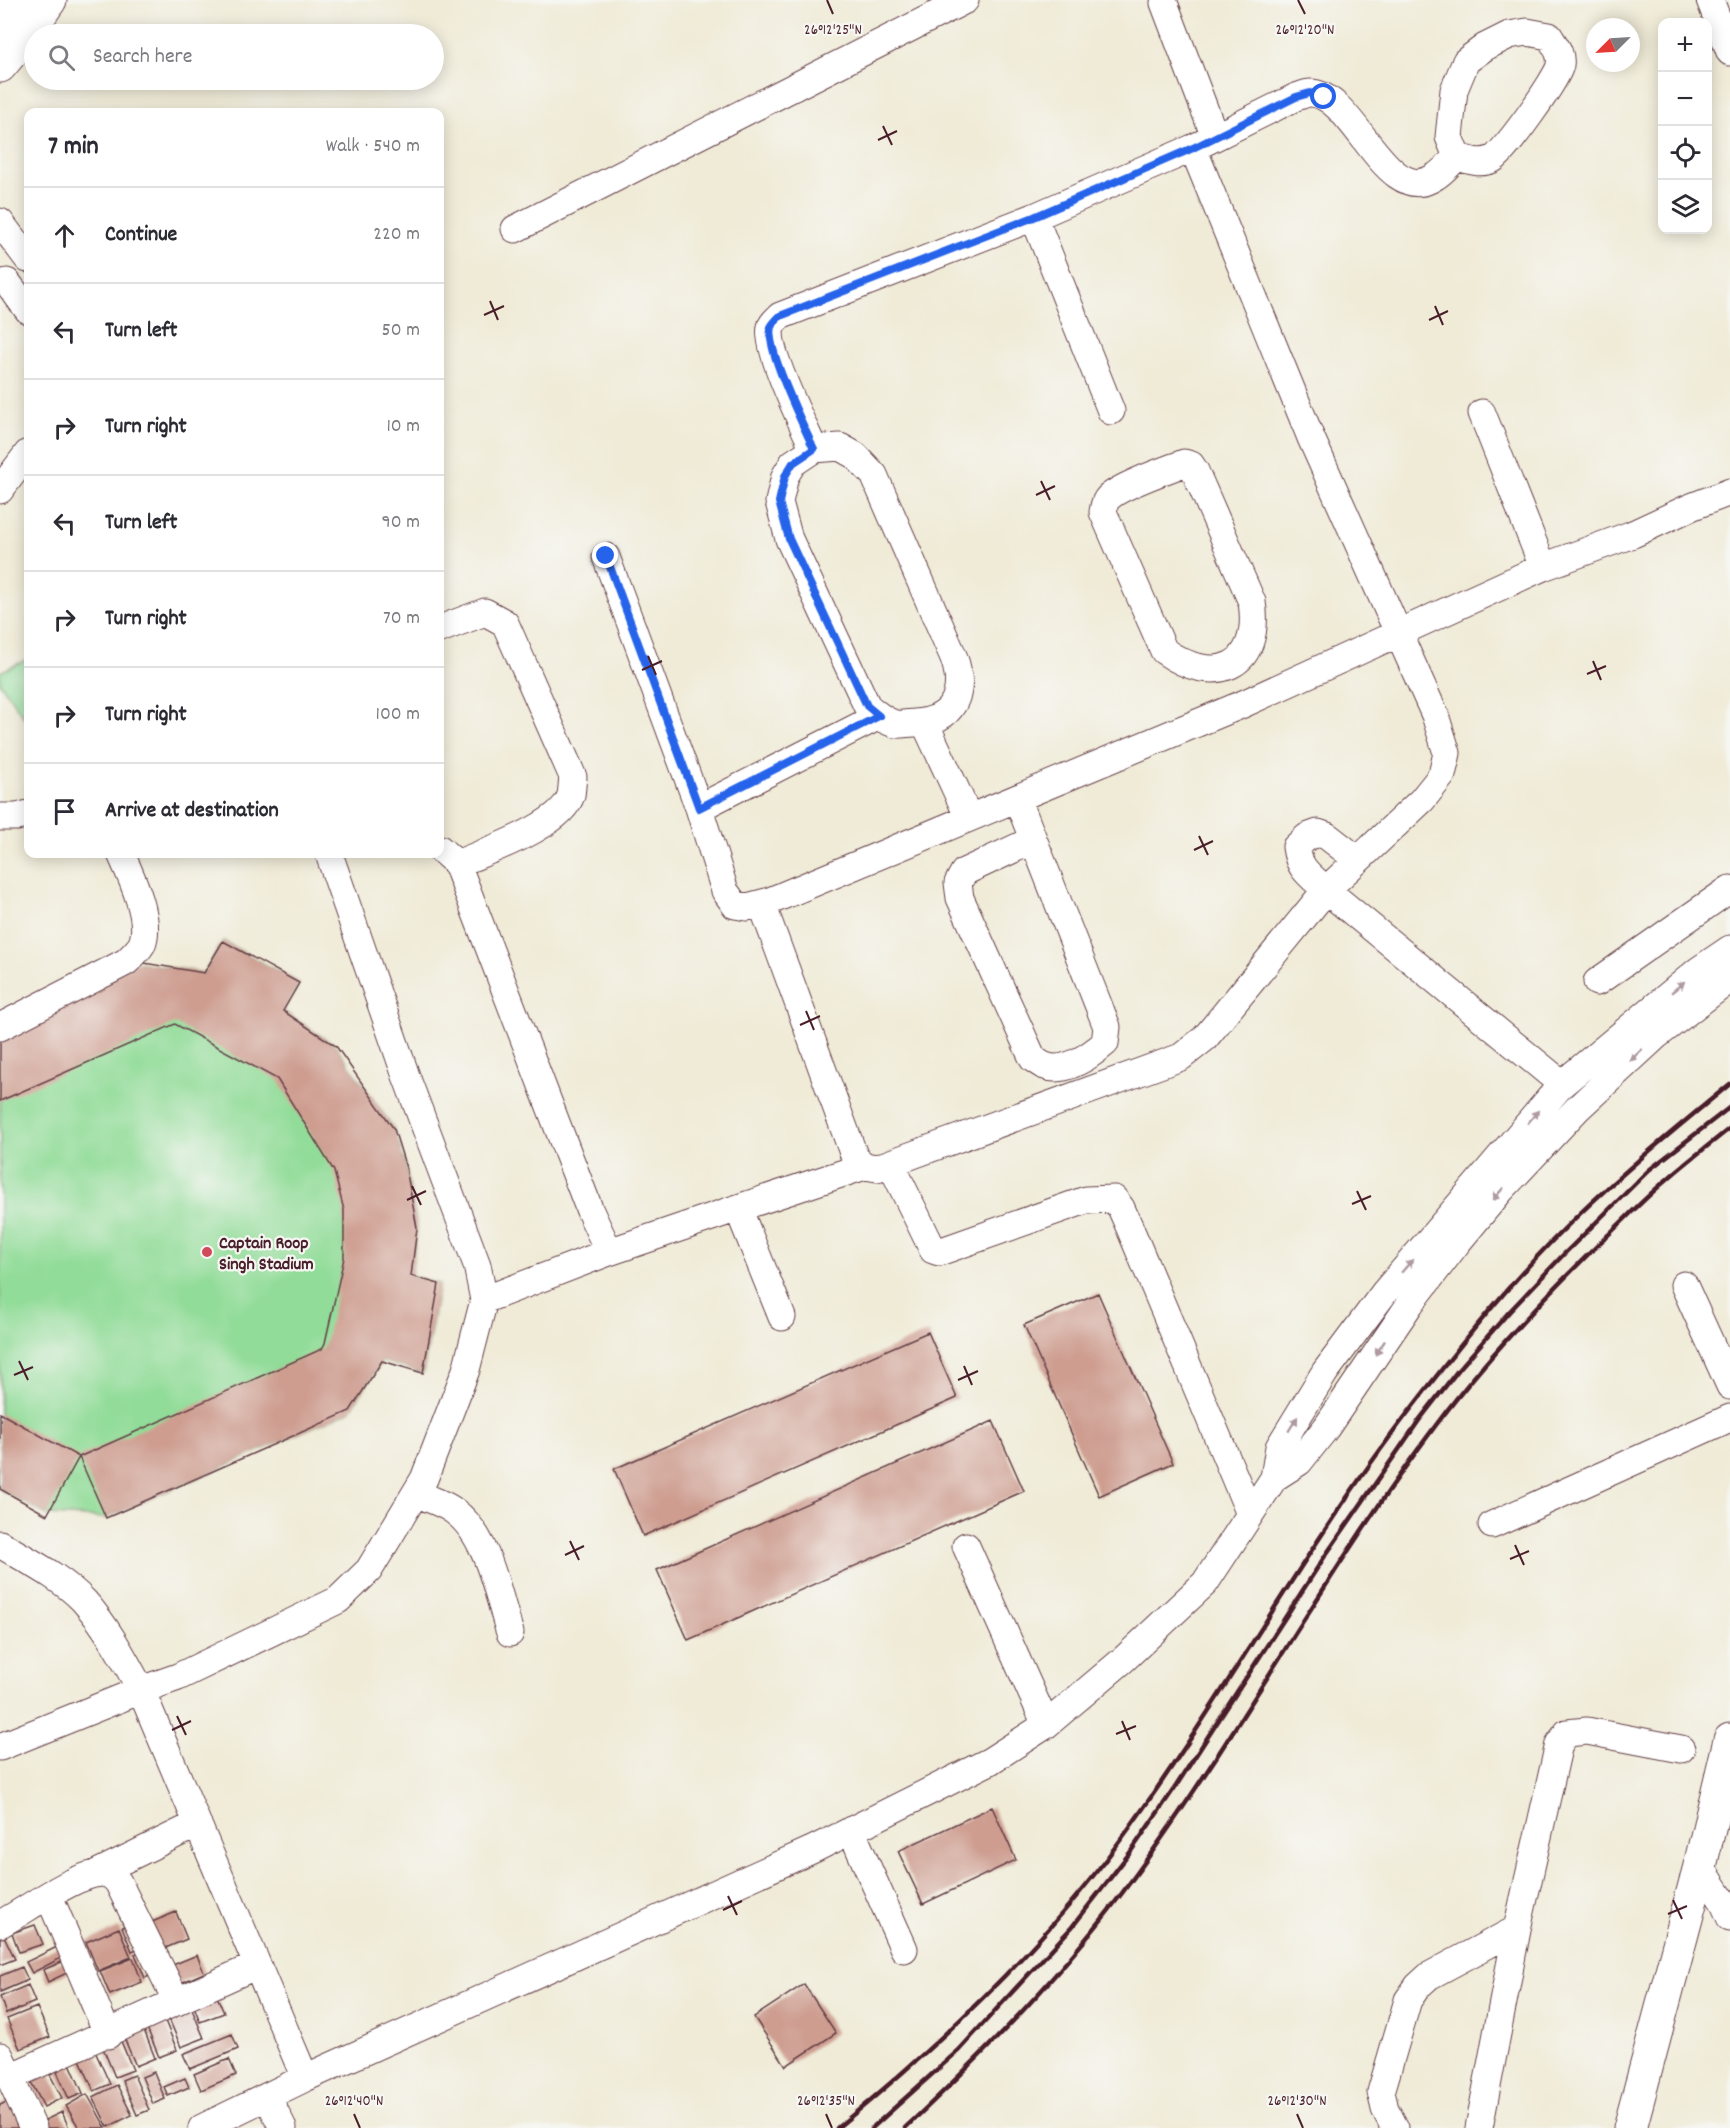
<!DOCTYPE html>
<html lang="en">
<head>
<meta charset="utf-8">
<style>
  :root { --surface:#fff; --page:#f7f7f7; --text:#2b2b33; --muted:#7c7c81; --line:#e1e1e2 }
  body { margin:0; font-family:Dekko,sans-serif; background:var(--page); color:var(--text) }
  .controls { position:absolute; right:18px; top:18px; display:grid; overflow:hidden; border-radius:12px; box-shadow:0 3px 15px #0003 }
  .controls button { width:54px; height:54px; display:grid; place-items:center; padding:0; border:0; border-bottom:2px solid var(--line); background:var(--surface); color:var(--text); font:30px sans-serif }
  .compass { position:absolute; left:1586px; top:18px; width:54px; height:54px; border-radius:50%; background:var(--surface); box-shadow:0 3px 15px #0003; rotate:246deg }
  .stop { position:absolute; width:18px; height:18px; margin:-14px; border:4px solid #2563eb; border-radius:50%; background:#fff }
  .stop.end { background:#2563eb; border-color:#fff; box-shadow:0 2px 6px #0008 }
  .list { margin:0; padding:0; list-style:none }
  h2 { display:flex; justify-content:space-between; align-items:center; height:78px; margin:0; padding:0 24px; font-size:26px }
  h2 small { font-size:20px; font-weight:400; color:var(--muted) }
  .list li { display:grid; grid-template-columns:39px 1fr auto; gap:18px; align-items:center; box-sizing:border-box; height:96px; padding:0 24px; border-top:2px solid var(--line) }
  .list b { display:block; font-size:22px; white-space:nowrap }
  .list em { font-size:20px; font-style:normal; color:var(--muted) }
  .icon { flex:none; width:33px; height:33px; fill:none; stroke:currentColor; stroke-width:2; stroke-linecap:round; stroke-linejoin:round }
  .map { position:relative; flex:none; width:1730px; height:2128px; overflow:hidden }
  .search { position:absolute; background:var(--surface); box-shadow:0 3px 15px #0003; left:24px; top:24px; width:420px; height:66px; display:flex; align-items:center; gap:15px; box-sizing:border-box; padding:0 21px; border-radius:33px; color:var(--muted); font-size:22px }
  .panel { position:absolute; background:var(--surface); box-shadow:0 3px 15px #0003; left:24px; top:108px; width:420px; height:750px; border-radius:12px }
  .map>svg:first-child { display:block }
  .green { fill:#91dc98; stroke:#6e7e62; stroke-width:1.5 }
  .building { fill:#ce9d90 }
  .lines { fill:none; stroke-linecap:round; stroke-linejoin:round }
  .minor-casing { stroke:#633e45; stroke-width:29 }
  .major-casing { stroke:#633e45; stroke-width:35 }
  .minor { stroke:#fff; stroke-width:27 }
  .major { stroke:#fff; stroke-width:33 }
  .rail { stroke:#4a1f2b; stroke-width:4.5 }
  .oneway { fill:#ae9aa0 }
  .route { stroke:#2563eb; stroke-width:8 }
  .ticks { fill:none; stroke:#4a1f2b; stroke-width:2 }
  .poi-dot { fill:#d1495b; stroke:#f6f6f2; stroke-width:2 }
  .labels { text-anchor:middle; stroke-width:4.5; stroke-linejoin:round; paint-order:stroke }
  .poi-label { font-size:18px; font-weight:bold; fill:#4a1f2b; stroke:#f6f6f2; text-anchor:start }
  .ticks-label { font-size:15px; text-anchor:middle; fill:#4a1f2b; stroke:#f6f6f2; stroke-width:4.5; stroke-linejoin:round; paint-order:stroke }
</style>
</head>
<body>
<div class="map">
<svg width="1730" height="2128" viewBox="0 0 1730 2128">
  <rect width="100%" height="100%" fill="#f6f6f2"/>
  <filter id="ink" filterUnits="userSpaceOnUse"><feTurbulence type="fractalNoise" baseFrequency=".0167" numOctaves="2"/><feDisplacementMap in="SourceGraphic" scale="12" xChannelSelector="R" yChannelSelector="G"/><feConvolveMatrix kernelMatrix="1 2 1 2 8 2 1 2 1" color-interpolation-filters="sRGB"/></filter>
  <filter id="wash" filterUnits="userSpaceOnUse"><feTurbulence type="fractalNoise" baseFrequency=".008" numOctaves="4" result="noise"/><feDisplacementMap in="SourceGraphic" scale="24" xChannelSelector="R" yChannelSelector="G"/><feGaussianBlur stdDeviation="1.35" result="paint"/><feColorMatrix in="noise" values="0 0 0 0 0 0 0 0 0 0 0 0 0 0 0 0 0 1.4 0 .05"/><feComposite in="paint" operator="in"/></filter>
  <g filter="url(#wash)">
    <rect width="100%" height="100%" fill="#f0ebd7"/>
    <!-- green -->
    <path class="green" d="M28,659V723L0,683V672Z
      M223,941L299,983L283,1011L336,1046L394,1129L406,1168L417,1228L411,1276L439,1284L423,1373L382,1361L350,1411L106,1518L47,1515L0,1489V1038L138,962L204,973Z"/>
    <g id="blocks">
      <!-- building -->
      <path class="building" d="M223,941L299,983L283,1011L336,1046L394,1129L406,1168L417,1228L411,1276L439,1284L423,1373L382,1361L350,1411L106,1518L79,1457L322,1349L325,1343L344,1258V1210L334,1171L277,1079L175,1024L0,1101V1038L138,962L204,973Z
        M1098,1293L1173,1463L1099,1496L1024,1325Z
        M928,1332L957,1398L643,1536L614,1469Z
        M0,1413L79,1457L47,1515L0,1489Z
        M993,1421L1024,1491L688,1640L657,1570Z
        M992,1807L1016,1860L923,1904L898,1851Z
        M176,1912L187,1939L156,1952L145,1925Z
        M135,1921L145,1946L132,1951L122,1927Z
        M35,1925L43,1944L19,1952L12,1933Z
        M119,1928L131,1957L98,1971L86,1942Z
        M4,1936L15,1959L0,1965V1938Z
        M59,1946L65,1956L32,1973L26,1962Z
        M149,1948L158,1972L145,1978L135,1954Z
        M197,1955L204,1973L176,1985L168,1967Z
        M133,1958L142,1982L110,1995L100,1971Z
        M66,1960L71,1971L48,1982L43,1970Z
        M22,1967L28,1980L0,1992V1976Z
        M804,1984L836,2033L786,2066L754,2017Z
        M28,1985L35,2002L6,2014L0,1997Z
        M214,1989L224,2013L200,2022L191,1998Z
        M189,2002L204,2038L181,2047L166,2012Z
        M37,2007L50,2037L20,2049L7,2019Z
        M163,2016L177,2050L159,2057L145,2023Z
        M142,2025L155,2058L136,2066L122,2033Z
        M118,2034L133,2070L115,2077L100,2041Z
        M232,2034L238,2049L190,2069L183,2054Z
        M93,2047L110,2084L94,2091L78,2055Z
        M68,2059L83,2093L69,2099L54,2065Z
        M229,2059L236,2075L201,2090L194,2074Z
        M46,2067L62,2098L44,2107L28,2076Z
        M154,2072L165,2099L153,2104L142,2077Z
        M134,2075L149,2110L137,2115L122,2080Z
        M185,2078L189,2087L168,2096L164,2087Z
        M117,2085L132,2115L108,2127L93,2097Z
        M87,2094L106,2128H79L66,2106Z
        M13,2099L26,2128H0V2105Z
        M62,2112L69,2128H36L35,2125Z"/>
    </g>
  </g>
  <g filter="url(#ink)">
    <use href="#blocks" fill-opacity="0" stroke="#633e45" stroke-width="1.5"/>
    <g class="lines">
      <!-- minor casing -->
      <g class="minor-casing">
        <path id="minor" d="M1710,0L1730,52
          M1164,3L1215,137
          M1527,32L1549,36C1555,46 1562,53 1560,65C1558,78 1504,153 1493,159C1480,165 1469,160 1457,157L1449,137L1454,90L1466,61L1485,47L1509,35Z
          M1034,217L1111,411
          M0,222L28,259
          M515,229L965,0
          M7,282L28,310
          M1482,413L1543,567
          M840,447L856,456L874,475L954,658C966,693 954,721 914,723C908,723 900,725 895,724C884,721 875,713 867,706L789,539L779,502L785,476L793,463L814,449Z
          M814,449C804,427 765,348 771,327C772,323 777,319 780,316L1034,217L1193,148L1296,97C1300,96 1306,93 1310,93C1355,93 1386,211 1436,176C1444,171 1450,163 1457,157
          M1184,463L1191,465L1195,471L1252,602C1262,668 1215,687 1164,651L1103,512C1104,507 1104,502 1108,498C1120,486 1166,470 1184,463Z
          M0,490L28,453
          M606,557L699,808L725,891L735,905L747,907L770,901L1243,704L1543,567L1633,534L1691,507L1730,492
          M440,629L485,612L505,623L573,777C572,783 572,790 571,795C562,826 486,851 457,864
          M925,723L969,818
          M1017,798L1107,1027L1105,1043C1091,1055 1065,1074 1045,1066C1041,1065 1037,1061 1033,1059L960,898L958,883L964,872L1033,840
          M699,808L879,716
          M0,817H17L28,814
          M440,849L457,864L590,1211L609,1252
          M1358,860L1327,836L1318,833L1307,837L1296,847C1299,870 1310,875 1326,890L1562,1084
          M762,904L855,1158L865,1166L877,1168L1181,1057L1205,1038L1326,890L1422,800L1442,775L1447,753L1435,715L1311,438L1193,148
          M1597,982L1730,889
          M0,1027L126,962C132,956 138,951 142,944C152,920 131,876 121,854
          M891,1164L933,1250L939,1252L1086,1200L1114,1199L1121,1208L1129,1226L1250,1514
          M738,1208L865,1166
          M1684,1285L1730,1386
          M484,1300L609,1252L738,1208L782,1317
          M1274,1478L1279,1447L1325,1372L1384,1293L1562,1084L1699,970L1730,949
          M416,1493C428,1499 444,1503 454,1511C488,1535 498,1595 510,1633
          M1492,1525L1730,1418
          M0,1544C28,1561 61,1577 84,1601C108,1628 124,1659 141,1690L305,2078
          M966,1546L1046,1725
          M0,1747L141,1690L178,1677L338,1600L369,1570L424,1479L466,1370L484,1300L477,1265L406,1076L329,854
          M851,1830L904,1949
          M1700,1866L1723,1901L1730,1917
          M95,1874L197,1824
          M49,1896L108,2035
          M0,1924C24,1912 82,1868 107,1874C111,1875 115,1879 118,1882L177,2002
          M0,2056L33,2128
          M10,2077L257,1965
          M268,2097L283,2128
          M202,2128L305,2078L814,1849L990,1761L1046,1725L1123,1660L1205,1583L1274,1478L1299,1462L1326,1428L1410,1304L1457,1243L1501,1190L1578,1108L1656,1036L1730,979
          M1395,2128L1385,2109L1381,2092L1408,2000L1418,1986L1429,1976L1517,1929
          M1479,2128L1517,1929L1559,1744L1567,1733L1587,1731L1681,1749"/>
      </g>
      <!-- major casing -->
      <g class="major-casing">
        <path id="major" d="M0,27L19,0
          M0,66L27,34L50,0
          M1630,2128L1700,1866L1730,1740"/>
      </g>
      <!-- minor -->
      <use href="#minor" class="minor"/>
      <!-- major -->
      <use href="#major" class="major"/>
      <!-- rail -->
      <path class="rail" d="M837,2128C940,2044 1040,1950 1119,1842C1222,1702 1304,1548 1410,1410C1455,1352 1501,1293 1553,1240C1608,1184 1669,1134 1730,1084
        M872,2128L959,2050L1072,1927L1129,1854L1176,1786L1325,1556L1420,1419L1459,1369L1509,1312L1563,1255L1649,1170L1730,1107
        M905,2128C988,2050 1067,1969 1134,1877C1241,1731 1327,1570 1436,1425C1487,1357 1546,1295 1607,1236C1626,1218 1644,1199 1664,1182C1685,1163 1708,1146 1730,1128"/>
    </g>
    <!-- one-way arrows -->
    <defs><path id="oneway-solid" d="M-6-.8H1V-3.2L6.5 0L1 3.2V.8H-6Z" transform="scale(1.5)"/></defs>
    <g class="oneway">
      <use href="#oneway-solid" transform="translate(1678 987) rotate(-40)"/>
      <use href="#oneway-solid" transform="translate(1636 1055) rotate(137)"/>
      <use href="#oneway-solid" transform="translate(1533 1117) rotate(-50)"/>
      <use href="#oneway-solid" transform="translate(1498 1194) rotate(131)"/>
      <use href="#oneway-solid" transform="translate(1407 1266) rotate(-49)"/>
      <use href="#oneway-solid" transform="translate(1380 1348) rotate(124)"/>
      <use href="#oneway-solid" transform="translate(1293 1424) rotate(-58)"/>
    </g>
  </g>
  <g class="lines" filter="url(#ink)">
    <!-- route -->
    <path class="route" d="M606,556L699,808L879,716L867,706L789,539L779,502L785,476L793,463L814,449C804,427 765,348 771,327C773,323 777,319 780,316L1034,217L1193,148L1296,97L1310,93L1324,97"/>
  </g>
  <!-- ticks -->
  <path class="ticks" d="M827,0L833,14M1298,0L1305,14M883,126L892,145M878,140L897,131M490,301L498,320M1435,306L1443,325M484,315L504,306M1429,320L1448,311M1041,481L1050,500M1036,495L1055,486M648,656L656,675M1593,661L1601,680M642,670L662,661M1587,674L1606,666M1199,836L1208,855M1194,850L1213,841M806,1011L814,1030M800,1025L820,1016M412,1186L421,1205M1357,1191L1366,1210M407,1200L426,1191M1352,1204L1371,1196M19,1361L28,1380M964,1366L972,1385M14,1375L33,1367M958,1380L978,1371M570,1541L579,1560M1515,1545L1524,1565M565,1555L584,1546M1510,1559L1529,1551M177,1716L186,1735M1122,1721L1130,1740M172,1730L191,1721M1116,1734L1136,1726M728,1896L737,1915M1673,1900L1682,1919M723,1910L742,1901M1668,1914L1687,1906M354,2114L360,2128M826,2114L832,2128M1297,2114L1303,2128"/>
  <!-- markers -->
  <circle class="poi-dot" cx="207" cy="1252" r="6"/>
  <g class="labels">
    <!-- poi labels -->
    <g class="poi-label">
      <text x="219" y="1248">Captain Roop<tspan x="219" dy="21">Singh Stadium</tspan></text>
    </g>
  </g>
  <g class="ticks-label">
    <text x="833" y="34">26°12'25"N</text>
    <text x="1305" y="34">26°12'20"N</text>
    <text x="354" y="2105">26°12'40"N</text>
    <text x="826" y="2105">26°12'35"N</text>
    <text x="1297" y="2105">26°12'30"N</text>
  </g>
</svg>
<div class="controls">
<button>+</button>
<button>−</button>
<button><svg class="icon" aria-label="locate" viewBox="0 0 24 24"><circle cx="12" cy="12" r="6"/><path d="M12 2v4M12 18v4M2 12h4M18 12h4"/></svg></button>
<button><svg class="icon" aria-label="layers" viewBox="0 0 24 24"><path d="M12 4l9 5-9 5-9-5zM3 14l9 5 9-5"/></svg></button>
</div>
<svg class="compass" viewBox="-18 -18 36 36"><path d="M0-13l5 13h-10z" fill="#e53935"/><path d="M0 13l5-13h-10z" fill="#7c7c81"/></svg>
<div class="stop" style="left:1324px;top:97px"></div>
<div class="stop end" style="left:606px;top:556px"></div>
<div class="search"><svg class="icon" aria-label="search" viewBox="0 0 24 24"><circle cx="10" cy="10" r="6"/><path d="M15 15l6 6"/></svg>Search here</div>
<section class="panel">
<h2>7 min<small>Walk · 540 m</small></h2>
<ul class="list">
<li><svg class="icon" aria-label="ahead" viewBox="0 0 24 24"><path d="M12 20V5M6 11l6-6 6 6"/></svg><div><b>Continue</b></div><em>220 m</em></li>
<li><svg class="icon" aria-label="left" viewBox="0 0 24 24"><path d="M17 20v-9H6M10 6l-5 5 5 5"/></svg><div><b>Turn left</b></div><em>50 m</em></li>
<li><svg class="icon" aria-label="right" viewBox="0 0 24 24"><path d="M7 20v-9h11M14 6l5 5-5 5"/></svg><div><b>Turn right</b></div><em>10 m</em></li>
<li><svg class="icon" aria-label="left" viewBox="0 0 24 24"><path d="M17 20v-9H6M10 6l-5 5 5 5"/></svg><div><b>Turn left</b></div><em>90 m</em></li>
<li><svg class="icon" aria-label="right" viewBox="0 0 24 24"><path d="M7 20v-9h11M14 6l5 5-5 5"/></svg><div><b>Turn right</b></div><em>70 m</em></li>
<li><svg class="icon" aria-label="right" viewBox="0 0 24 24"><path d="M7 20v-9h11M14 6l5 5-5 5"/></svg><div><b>Turn right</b></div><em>100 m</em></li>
<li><svg class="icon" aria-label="arrive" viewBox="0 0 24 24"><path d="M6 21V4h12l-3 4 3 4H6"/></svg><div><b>Arrive at destination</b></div></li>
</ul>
</section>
</div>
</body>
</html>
